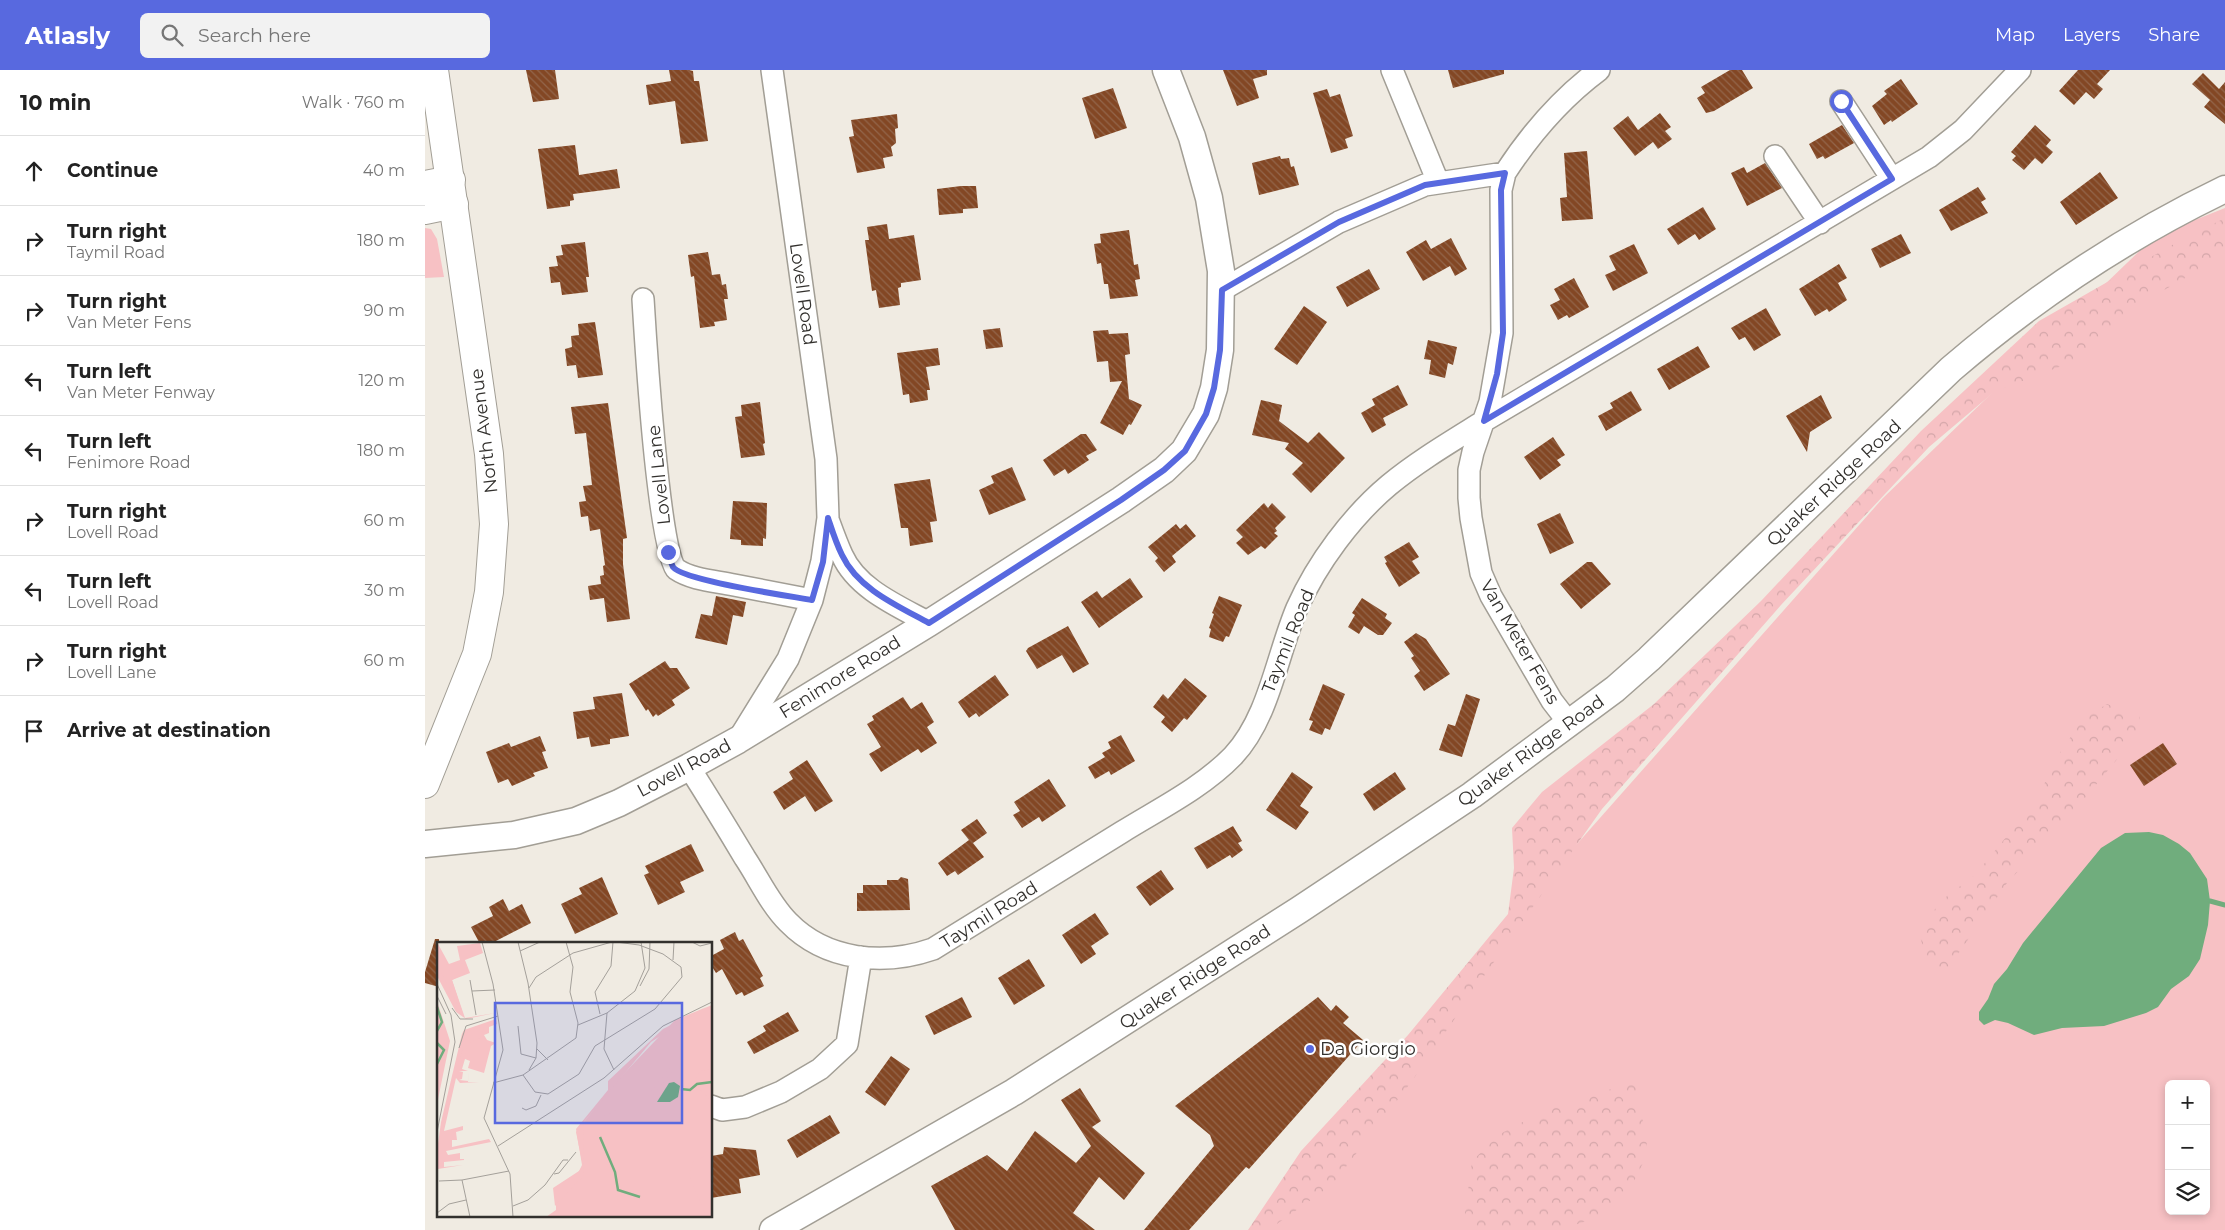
<!DOCTYPE html>
<html lang="en">
<head>
<meta charset="utf-8">
<style>
  :root { --surface:#fff; --page:#f2f2f2; --text:#222; --muted:#767676; --line:#e0e0e0; --accent:#5869df }
  body { margin:0; font-family:Montserrat,sans-serif; background:var(--page); color:var(--text) }
  .controls { position:absolute; right:15px; bottom:15px; display:grid; overflow:hidden; border-radius:8px; box-shadow:0 2px 8px #0003 }
  .controls button { width:45px; height:45px; display:grid; place-items:center; padding:0; border:0; border-bottom:1px solid var(--line); background:var(--surface); color:var(--text); font:25px sans-serif }
  .stop { position:absolute; width:15px; height:15px; margin:-11px; border:4px solid #5869df; border-radius:50%; background:#fff }
  .stop.end { background:#5869df; border-color:#fff; box-shadow:0 1px 5px #0008 }
  .list { margin:0; padding:0; list-style:none }
  h2 { display:flex; justify-content:space-between; align-items:center; height:65px; margin:0; padding:0 20px; font-size:21px }
  h2 small { font-size:16px; font-weight:400; color:var(--muted) }
  .list li { display:grid; grid-template-columns:32px 1fr auto; gap:15px; align-items:center; box-sizing:border-box; height:70px; padding:0 20px; border-top:1px solid var(--line) }
  .list b { display:block; font-size:19px; white-space:nowrap }
  .list p { margin:0; font-size:16px; white-space:nowrap; color:var(--muted) }
  .list em { font-size:16px; font-style:normal; color:var(--muted) }
  .icon { flex:none; width:28px; height:28px; fill:none; stroke:currentColor; stroke-width:2; stroke-linecap:round; stroke-linejoin:round }
  .map { position:relative; flex:none; width:1800px; height:1160px; overflow:hidden }
  header { display:flex; align-items:center; gap:30px; box-sizing:border-box; height:70px; padding:0 25px; background:var(--accent); color:#fff }
  header strong { font-size:24px }
  nav { display:flex; gap:28px; margin-inline-start:auto; font-size:18px }
  .search { width:350px; height:45px; background:var(--page); display:flex; align-items:center; gap:12px; box-sizing:border-box; padding:0 18px; border-radius:8px; color:var(--muted); font-size:19px }
  main { display:flex }
  aside { flex:1; background:var(--surface) }
  .map>svg:first-child { display:block }
  .green { fill:#f7c1c4; fill-rule:evenodd }
  .forest { fill:url(#forest-crowns) }
  .water { fill:#70ad7d }
  .lines { fill:none; stroke-linecap:round; stroke-linejoin:round }
  .stream { stroke:#70ad7d; stroke-width:5 }
  .building { fill:url(#building-back-hatch) }
  .minor-casing { stroke:#a29e95; stroke-width:24 }
  .tertiary-casing { stroke:#a29e95; stroke-width:29 }
  .primary-casing { stroke:#a29e95; stroke-width:30 }
  .motorway-casing { stroke:#a29e95; stroke-width:30 }
  .minor { stroke:#fff; stroke-width:21 }
  .tertiary { stroke:#fff; stroke-width:26 }
  .primary { stroke:#fff; stroke-width:28 }
  .motorway { stroke:#fff; stroke-width:28 }
  .route { stroke:#5869df; stroke-width:6 }
  .poi-dot { fill:#5869df; stroke:#fff; stroke-width:2 }
  .labels { text-anchor:middle; stroke-width:5; stroke-linejoin:round; paint-order:stroke }
  .street-label { font-size:18px; fill:#32302d; stroke:#fff }
  .poi-label { font-size:18px; fill:#32302d; stroke:#fff; text-anchor:start }
  .inset-river { fill:none; stroke:#70ad7d; stroke-width:2.5 }
  .inset-road { fill:none; stroke:#a4a09a; stroke-width:1 }
  .view { fill:#5869df; fill-opacity:0.15; stroke:#5869df; stroke-width:2.5 }
  .inset-edge { fill:none; stroke:#32302d; stroke-width:2.5 }
</style>
</head>
<body>
<header>
<strong>Atlasly</strong>
<div class="search"><svg class="icon" aria-label="search" viewBox="0 0 24 24"><circle cx="10" cy="10" r="6"/><path d="M15 15l6 6"/></svg>Search here</div>
<nav><a>Map</a><a>Layers</a><a>Share</a></nav>
</header>
<main>
<aside>
<h2>10 min<small>Walk · 760 m</small></h2>
<ul class="list">
<li><svg class="icon" aria-label="ahead" viewBox="0 0 24 24"><path d="M12 20V5M6 11l6-6 6 6"/></svg><div><b>Continue</b></div><em>40 m</em></li>
<li><svg class="icon" aria-label="right" viewBox="0 0 24 24"><path d="M7 20v-9h11M14 6l5 5-5 5"/></svg><div><b>Turn right</b><p>Taymil Road</p></div><em>180 m</em></li>
<li><svg class="icon" aria-label="right" viewBox="0 0 24 24"><path d="M7 20v-9h11M14 6l5 5-5 5"/></svg><div><b>Turn right</b><p>Van Meter Fens</p></div><em>90 m</em></li>
<li><svg class="icon" aria-label="left" viewBox="0 0 24 24"><path d="M17 20v-9H6M10 6l-5 5 5 5"/></svg><div><b>Turn left</b><p>Van Meter Fenway</p></div><em>120 m</em></li>
<li><svg class="icon" aria-label="left" viewBox="0 0 24 24"><path d="M17 20v-9H6M10 6l-5 5 5 5"/></svg><div><b>Turn left</b><p>Fenimore Road</p></div><em>180 m</em></li>
<li><svg class="icon" aria-label="right" viewBox="0 0 24 24"><path d="M7 20v-9h11M14 6l5 5-5 5"/></svg><div><b>Turn right</b><p>Lovell Road</p></div><em>60 m</em></li>
<li><svg class="icon" aria-label="left" viewBox="0 0 24 24"><path d="M17 20v-9H6M10 6l-5 5 5 5"/></svg><div><b>Turn left</b><p>Lovell Road</p></div><em>30 m</em></li>
<li><svg class="icon" aria-label="right" viewBox="0 0 24 24"><path d="M7 20v-9h11M14 6l5 5-5 5"/></svg><div><b>Turn right</b><p>Lovell Lane</p></div><em>60 m</em></li>
<li><svg class="icon" aria-label="arrive" viewBox="0 0 24 24"><path d="M6 21V4h12l-3 4 3 4H6"/></svg><div><b>Arrive at destination</b></div></li>
</ul>
</aside>
<div class="map">
<svg width="1800" height="1160" viewBox="0 0 1800 1160">
  <defs>
    <pattern id="forest-crowns" width="20" height="18" patternUnits="userSpaceOnUse" patternTransform="scale(1.25)"><rect width="20" height="18" fill="#f7c1c4"/><path d="M2 6a3 3 0 1 1 6 0M12 15a3 3 0 1 1 6 0" fill="none" stroke="#d4a6a9"/></pattern>
    <pattern id="building-back-hatch" width="6" height="6" patternUnits="userSpaceOnUse" patternTransform="scale(1.25)"><rect width="6" height="6" fill="#834724"/><path d="M-1 5l2 2M0 0l6 6M5-1l2 2" fill="none" stroke="#93664b"/></pattern>
  </defs>
  <rect width="100%" height="100%" fill="#f0ebe2"/>
  <!-- green -->
  <path class="green" d="M1800,138V1160H845L1144,783L1458,428L1730,166ZM1744,1014H1781V1141H1744Z
    M0,158L6,159L12,169L19,207L0,208Z"/>
  <!-- forest -->
  <path class="forest" d="M1800,148V185L1727,227L1647,292L1569,322L1504,377L1356,535L1177,739L1059,906L987,1011L907,1115L849,1156L847,1160H823L876,1081L983,965L1083,844L1089,798L1087,758L1117,722L1229,634L1336,531L1496,361L1614,251L1749,174Z
    M1682,634L1715,646L1713,664L1646,745L1582,813L1522,900L1510,901L1500,886L1495,866L1502,848L1522,826L1550,805L1610,732L1636,681L1658,649Z
    M1205,1012L1214,1020L1211,1036L1216,1043L1222,1069L1221,1087L1203,1123L1188,1142L1135,1160H1049L1040,1143L1047,1091L1075,1064L1124,1038L1159,1029Z"/>
  <!-- water -->
  <path class="water" d="M1724,762L1738,765L1754,774L1765,783L1782,809L1785,831L1783,855L1775,889L1764,906L1746,919L1733,937L1721,943L1679,956L1637,958L1609,965L1583,953L1570,950L1559,955L1554,950V942L1563,929L1569,914L1582,899L1598,873L1676,778L1700,763Z"/>
  <g class="lines">
    <!-- stream -->
    <path class="stream" d="M1785,831L1800,835"/>
  </g>
  <!-- building -->
  <path class="building" d="M101,0H130L134,29L108,32Z
    M244,0H264L268,1L269,11H274L283,71L256,74L250,31L224,35L221,15L246,11Z
    M798,0H842V5L828,9L834,28L812,36Z
    M1023,0H1079V4L1028,18Z
    M1305,0H1317L1328,18L1289,41L1281,43L1272,28L1280,23L1276,17Z
    M1653,0H1685L1672,14L1678,19L1669,29L1661,22L1649,35L1634,21Z
    M1778,3L1794,19L1800,12V54L1779,37L1785,30L1767,14Z
    M1476,9L1493,34L1467,52L1466,50L1459,55L1447,36L1462,24L1459,21Z
    M688,18L702,58L670,69L657,28Z
    M902,19L905,27L915,24L928,66L920,69L923,78L906,83L888,23Z
    M1235,43L1246,57L1240,61L1247,69L1233,79L1228,72L1210,86L1188,58L1203,46L1213,60Z
    M472,44L473,58L470,59L471,73L466,77L468,86L458,88L460,98L432,103L424,67L429,66L426,50Z
    M1417,55L1429,73L1400,89L1398,86L1392,89L1384,74Z
    M1610,55L1626,70L1621,76L1628,82L1617,94L1610,88L1599,100L1587,90L1591,86L1586,82Z
    M150,75L154,105L192,99L195,118L148,124L149,130L145,131V136L122,139L113,79Z
    M1162,81L1168,149L1137,151L1135,128L1142,127L1139,83Z
    M855,86L856,89L864,88L866,97L869,96L874,115L834,125L827,93Z
    M1340,93L1357,118L1322,136L1306,103L1319,97L1322,103Z
    M1675,102L1693,128L1651,155L1635,132Z
    M536,116H551L553,138L538,139V143L514,145L512,119Z
    M1553,117L1561,129L1556,132L1563,143L1526,161L1514,140Z
    M1278,137L1291,159L1274,170L1270,164L1253,175L1242,159Z
    M462,154L464,169L489,165L496,210L476,213V217L473,218L475,235L454,238L451,220L447,221L440,170H444L442,157Z
    M704,160L709,195L713,194L715,209L710,210L713,226L685,229L683,214H679L676,193L672,194L669,174L676,173L675,164Z
    M1476,164L1486,183L1455,198L1446,179Z
    M1026,168L1042,199L1030,206L1025,196L998,211L981,182L1001,170L1006,179Z
    M160,172L164,207H161L163,222L137,225L135,212L126,213L124,197L133,196L131,186L138,185L136,175Z
    M1209,174L1223,203L1188,221L1180,205L1191,200L1184,186Z
    M283,182L287,205L295,204L297,215L301,214L303,229H299L302,250L289,252L290,256L275,258L269,206L266,207L263,185Z
    M1414,194L1422,208L1413,213L1422,230L1404,242L1402,239L1390,246L1374,219Z
    M944,199L955,219L922,237L911,217Z
    M1149,208L1164,237L1144,248L1142,245L1133,250L1125,235L1135,230L1129,219Z
    M879,236L902,252L872,295L849,279Z
    M1341,238L1356,265L1329,281L1320,267L1314,270L1306,258Z
    M170,252L178,305L153,308L151,295L142,296L140,279L147,277L146,266L154,265L153,254Z
    M575,258L578,277L561,279L558,260Z
    M683,260L684,264L703,263L705,284L700,285L704,329L717,335L706,355L704,354L698,365L675,353L697,311L685,312L683,291L672,292L668,261Z
    M1003,270L1032,277L1028,295L1023,293L1020,308L1004,304L1006,290L999,289Z
    M1273,276L1285,297L1244,320L1232,299Z
    M513,278L515,295L501,297L505,320H502L503,330L485,333L484,324L478,325L472,283Z
    M973,315L983,335L958,348L961,355L947,363L936,343L950,335L947,329Z
    M1206,321L1217,340L1181,361L1173,346L1188,338L1185,333Z
    M1396,325L1407,348L1385,362L1382,382L1361,346Z
    M836,330L857,335L854,351L883,373L894,362L920,388L886,423L867,404L878,393L860,379L864,373L827,365Z
    M335,332L340,373L338,374L340,385L316,388L310,347L317,346L316,335Z
    M183,333L202,468L198,469V494L205,549L182,552L179,528L165,530L163,516L176,514L175,506L179,505L178,496L180,495L175,459L165,461L163,446L156,447L154,432L161,431L158,416L167,415L161,363L150,364L146,337Z
    M656,364H661L672,380L661,386L664,390L643,404L640,399L629,406L618,390Z
    M1128,367L1140,385L1132,390L1136,395L1115,410L1099,387Z
    M587,397L601,430L564,445L554,420L569,413L566,406Z
    M505,409L512,451L505,452L508,472L485,476L483,458H476L469,414Z
    M308,431L342,433L341,469L338,468V476L316,475V470L305,469Z
    M839,433L843,438L847,433L861,447L850,458L852,461L849,463L853,466L840,479L836,476L823,485L811,473L818,467L811,460Z
    M1135,443L1149,473L1125,484L1112,454Z
    M751,454L755,459L761,454L771,466L747,486L751,492L739,502L730,491L733,488L723,477Z
    M984,472L994,487L987,491L995,503L974,517L960,493L962,492L959,487Z
    M1162,492H1167L1186,514L1156,539L1135,514Z
    M705,508L718,527L674,558L656,532L672,521L677,528Z
    M291,526L321,532L318,547L308,545L302,575L270,568L276,544L287,546Z
    M794,526L817,535L804,567L801,566L798,572L784,567L786,559L784,558L789,544L787,543Z
    M937,528L962,544L960,548L967,553L958,565H953L939,556L934,564L923,557L930,545L927,543Z
    M643,556L664,594L648,603L637,585L612,599L601,581L603,578Z
    M991,563L1001,569L1025,604L999,621L989,606L995,601L986,588L989,586L979,572Z
    M240,591L245,598H252L265,618L247,630L250,635L233,646L231,644L228,647L223,639L221,641L204,614Z
    M570,605L584,625L554,647L551,643L544,648L533,632Z
    M760,608L782,626L762,650L759,648L747,662L736,652L740,647L728,637L738,624L743,629Z
    M898,614L920,624L905,660L900,658L897,665L884,660L888,651L884,650Z
    M197,623L204,666L185,669V674L166,677L164,667L152,669L148,642L170,639L168,627Z
    M1041,624L1055,629L1037,687L1014,680L1023,654L1030,656Z
    M478,627L486,639L497,632L509,652L502,657L512,673L496,683L493,679L456,702L444,684L456,677L442,654L449,650L447,646Z
    M696,665L710,691L686,705L684,701L670,709L663,697L680,687L677,683L686,678L683,672Z
    M115,666L121,681L117,682L123,698L108,703L110,706L87,716L83,709L73,713L61,682L84,673L86,677Z
    M1738,673L1752,694L1719,716L1705,695Z
    M382,690L408,731L390,742L380,726L359,740L348,722L368,709L364,702Z
    M867,702L888,717L875,736L884,742L871,760L841,740Z
    M970,702L981,719L949,741L938,724Z
    M624,709L641,736L617,752L614,747L597,758L588,745L595,741L589,732Z
    M552,749L562,763L548,773L559,787L533,805L530,801L522,806L513,793L544,770L536,760Z
    M808,756L817,771L813,773L818,780L807,788L805,785L782,799L769,778Z
    M266,774L279,801L255,812L260,822L233,835L219,805L224,803L220,796Z
    M736,800L749,819L725,836L711,817Z
    M177,807L193,844L150,864L136,834L157,824L154,818Z
    M476,807L483,809L485,840L432,841V823H438V815H462V810H473Z
    M78,829L84,841L97,834L106,853L65,874H55L46,857L68,846L64,837Z
    M670,843L684,864L666,876L671,884L656,894L637,865Z
    M310,862L314,871L318,869L338,906L335,908L339,916L319,926L317,922L311,925L297,899L291,903L286,895V886L299,879L295,870Z
    M10,869H14V917L0,913V902Z
    M604,889L620,916L589,935L573,908Z
    M537,927L547,947L509,965L500,946Z
    M893,927L906,941L911,935L924,947L918,953L938,970L824,1099L821,1097L764,1160H719L789,1076L785,1065L750,1036Z
    M363,942L374,961L329,984L322,972L341,961L338,956Z
    M466,986L485,999L460,1036L440,1022Z
    M655,1018L676,1051L667,1057L720,1103L699,1130L674,1107L648,1143L670,1160H530L506,1116L562,1085L582,1101L610,1061L651,1093L666,1076L636,1030Z
    M405,1045L415,1063L372,1088L362,1070Z
    M299,1077L331,1080L335,1105L314,1109L316,1123L286,1128V1086L298,1084Z"/>
  <g class="lines">
    <!-- minor casing -->
    <g class="minor-casing">
      <path id="minor" d="M967,0L1013,112
        M1416,31L1467,109
        M1350,86L1395,153
        M1080,103L1076,120L1077,263L1065,332L1048,382L1044,400V428L1046,448L1056,503L1066,526L1127,631L1144,653
        M797,220L914,152L1000,115L1080,103C1106,63 1135,29 1174,0
        M218,229C220,262 234,487 251,499C267,510 290,511 309,515C335,520 361,525 387,530
        M404,452C408,463 412,474 417,485C432,519 473,536 504,553
        M313,670L363,589L387,530L397,491L403,448L401,389L347,0
        M264,697C283,727 302,758 320,788C334,809 345,834 363,852C401,891 459,896 508,879C571,840 634,801 697,762C734,739 777,718 808,686C844,648 852,585 872,538C892,493 927,446 964,415C993,391 1027,371 1059,351L1504,87L1538,60L1595,0
        M286,1036L297,1040L320,1037L356,1022L395,999L422,974L436,887"/>
    </g>
    <!-- tertiary casing -->
    <g class="tertiary-casing">
      <path id="tertiary" d="M0,774L89,765L151,751L194,733L264,697L313,670L504,553L696,430L739,400L759,381L781,344L789,318L795,280L796,201L784,128L767,67L741,0
        M348,1160L589,1022L874,840L1047,725L1190,619L1224,589L1526,299C1609,228 1702,166 1800,119"/>
    </g>
    <!-- primary casing -->
    <g class="primary-casing">
      <path id="primary" d="M0,714L52,584L64,522L69,454L64,384L9,0"/>
    </g>
    <!-- motorway casing -->
    <g class="motorway-casing">
      <path id="motorway" d="M0,115L26,110
        M0,140L29,134"/>
    </g>
    <!-- minor -->
    <use href="#minor" class="minor"/>
    <!-- tertiary -->
    <use href="#tertiary" class="tertiary"/>
    <!-- primary -->
    <use href="#primary" class="primary"/>
    <!-- motorway -->
    <use href="#motorway" class="motorway"/>
  </g>
  <g class="lines">
    <!-- route -->
    <path class="route" d="M243,482C244,487 246,493 248,497C259,511 365,526 387,530L398,492L403,448C407,460 411,473 417,485C433,519 473,536 504,553L696,430L739,400L760,381L781,344L789,318L795,280L797,220L914,152L1000,115L1080,103L1076,120L1078,263L1072,304L1059,351L1467,109L1416,31"/>
  </g>
  <!-- markers -->
  <circle class="poi-dot" cx="885" cy="979" r="5"/>
  <g class="labels">
    <!-- street labels -->
    <g class="street-label">
      <text transform="translate(378 224) rotate(82)" y="6">Lovell Road</text>
      <text transform="translate(59 361) rotate(-97)" y="6">North Avenue</text>
      <text transform="translate(234 405) rotate(-96)" y="6">Lovell Lane</text>
      <text transform="translate(1409 413) rotate(-43)" y="6">Quaker Ridge Road</text>
      <text transform="translate(863 571) rotate(-68)" y="6">Taymil Road</text>
      <text transform="translate(1095 572) rotate(60)" y="6">Van Meter Fens</text>
      <text transform="translate(415 607) rotate(-32)" y="6">Fenimore Road</text>
      <text transform="translate(1106 681) rotate(-36)" y="6">Quaker Ridge Road</text>
      <text transform="translate(259 698) rotate(-28)" y="6">Lovell Road</text>
      <text transform="translate(564 845) rotate(-32)" y="6">Taymil Road</text>
      <text transform="translate(770 907) rotate(-33)" y="6">Quaker Ridge Road</text>
    </g>
    <!-- poi labels -->
    <g class="poi-label">
      <text x="895" y="985">Da Giorgio</text>
    </g>
  </g>
  <!-- overview -->
  <g transform="translate(12 872)">
    <rect width="275" height="275" fill="#f0ebe2"/>
    <path d="M0,0L12,22L23,18L20,4L43,1L46,11L28,18L33,31L15,38L28,76L58,71L29,77L19,70L0,34ZM275,63V275H109L119,268V259L146,224L139,190L177,142L238,78ZM59,77L60,82L52,85V91L47,93L50,98L59,101L54,104L47,131L31,126L33,119L28,117L25,127L31,129H22L26,130L25,137L22,138L31,139L32,129L31,140H42L23,141L19,136L7,189L26,184V188L19,190L20,198H15V205L52,197L54,200L9,209L11,213L23,211V217H27V212V218L7,220V225L26,223L1,227L0,243V209L4,180L25,92L27,88Z" fill="#f7c1c4"/>
    <path d="M0,5L10,23L26,21L29,25L30,30L15,38L26,72L0,23ZM0,59L13,99L0,162ZM269,65L214,100L146,181L147,233L118,264L116,246L142,229L145,223L139,187L171,148V139L226,87ZM43,85L47,86L43,96L32,101L26,117L23,116L31,89ZM233,126L236,129L215,154L214,149ZM275,127V159L258,143L257,138L264,129ZM184,166L182,179L169,184L167,174ZM275,210V275H269L252,232L256,220Z" fill="#f7c1c4"/>
    <path d="M237,140L243,144L241,155L233,160H220L232,141Z" fill="#70ad7d"/>
    <path class="inset-river" d="M0,65L5,80L0,89M0,101L7,108L0,122M244,147L253,148L260,142L275,140M163,195L178,230L181,248L203,255"/>
    <path class="inset-road" d="M45,0L56,42L66,108L47,176L73,232L76,275M81,0L91,41L100,101L99,116L92,128M255,0L263,4L275,1M83,9L103,0M236,18L237,0M33,38L39,73M0,42L14,73L18,100L0,190M203,44L212,27L213,0M92,46L99,35L136,11L175,0M35,49L58,48M0,54L9,72M15,66L23,77H36M170,71L167,107L177,128M163,72L158,50L174,24L176,0M141,83L170,71L198,49L208,26L204,0M81,84L84,112L99,116M22,106L29,84L61,74M100,107L111,118M86,133L98,150L111,152L142,132L158,104L218,67L245,35L244,25L226,12L202,3L179,0M56,141L86,133L139,96L141,81L133,50L136,25L129,0M85,166L89,168L99,164L104,153M61,204L167,136L226,84L275,60M117,232L122,231L139,210M25,238L33,275M2,239L25,238L72,229M76,264L91,258L108,243L126,218H131M0,271L12,262L29,258"/>
    <path class="view" d="M58,61H245V181H58Z"/>
    <rect width="275" height="275" class="inset-edge"/>
  </g>
</svg>
<div class="controls">
<button>+</button>
<button>−</button>
<button><svg class="icon" aria-label="layers" viewBox="0 0 24 24"><path d="M12 4l9 5-9 5-9-5zM3 14l9 5 9-5"/></svg></button>
</div>
<div class="stop" style="left:1416px;top:31px"></div>
<div class="stop end" style="left:243px;top:482px"></div>
</div>
</main>
</body>
</html>
